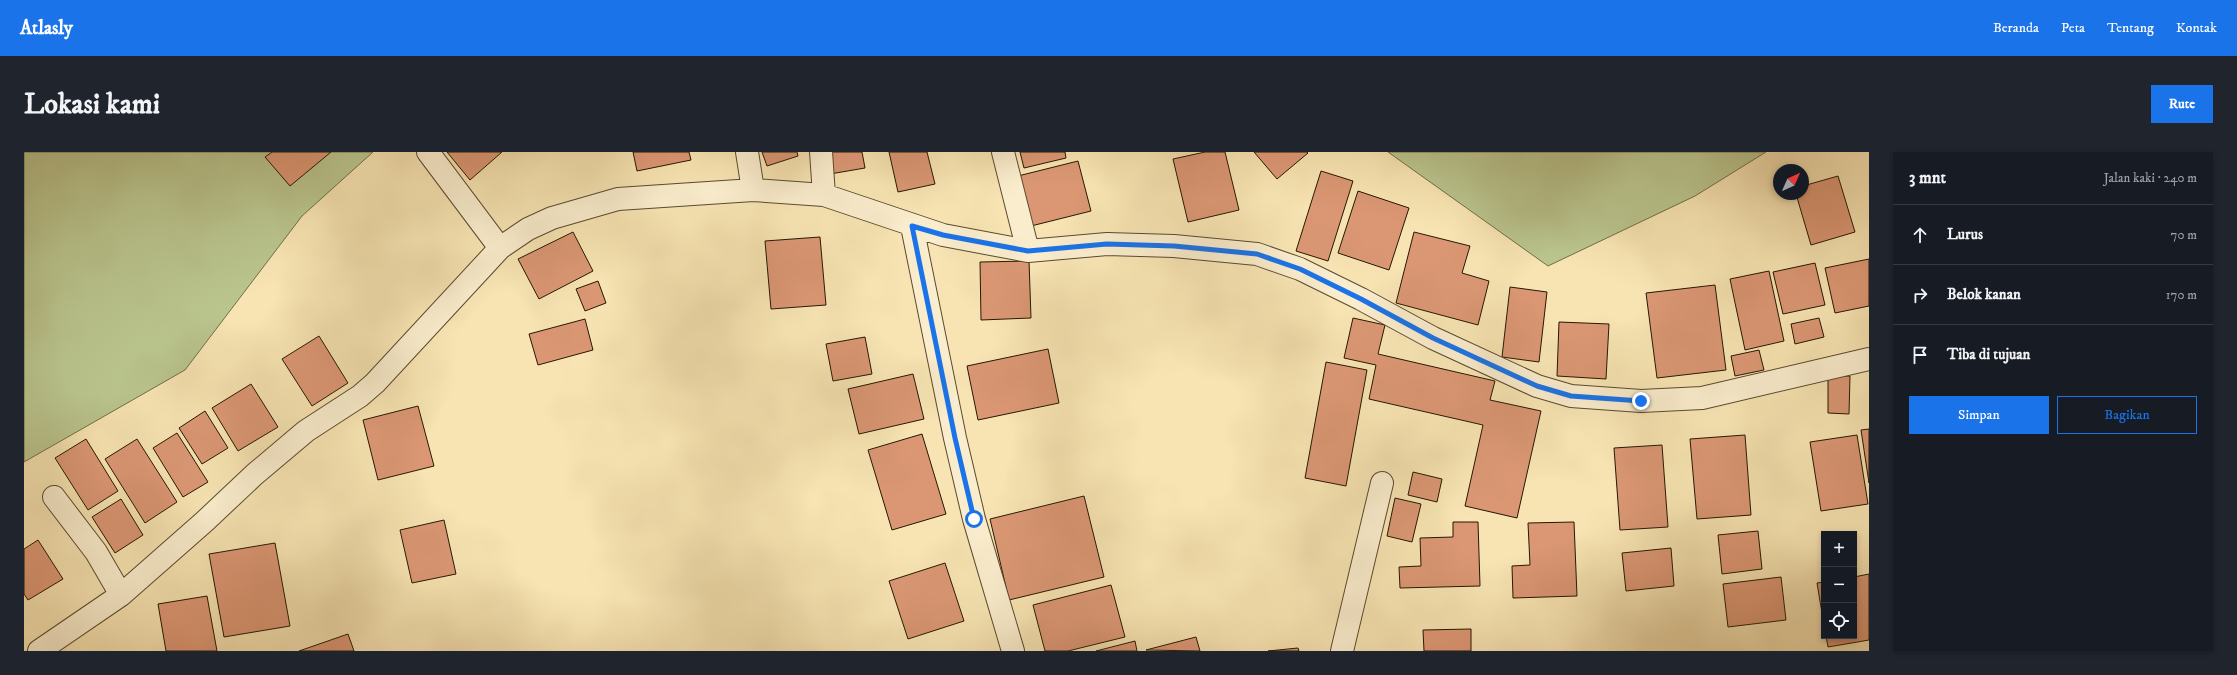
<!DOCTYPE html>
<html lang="id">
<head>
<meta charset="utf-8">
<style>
  :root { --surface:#171b24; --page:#20242c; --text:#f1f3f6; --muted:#9ea1a6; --line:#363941; --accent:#1a73e8 }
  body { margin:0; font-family:"IM FELL DW Pica",serif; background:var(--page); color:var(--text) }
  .controls { position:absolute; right:12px; bottom:12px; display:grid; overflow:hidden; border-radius:0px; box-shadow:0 2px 6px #0003 }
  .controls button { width:36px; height:36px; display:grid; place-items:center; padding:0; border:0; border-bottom:1px solid var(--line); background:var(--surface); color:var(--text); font:20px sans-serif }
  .compass { position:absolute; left:1749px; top:12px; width:36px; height:36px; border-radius:50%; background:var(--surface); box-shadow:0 2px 6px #0003; rotate:45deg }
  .stop { position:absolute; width:12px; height:12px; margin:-9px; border:3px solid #1a73e8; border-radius:50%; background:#fff }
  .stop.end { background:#1a73e8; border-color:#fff; box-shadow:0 1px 4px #0008 }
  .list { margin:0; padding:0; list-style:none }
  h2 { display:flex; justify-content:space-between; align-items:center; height:52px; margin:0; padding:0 16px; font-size:17px }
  h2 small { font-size:13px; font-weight:400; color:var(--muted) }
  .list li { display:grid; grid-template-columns:26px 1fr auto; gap:12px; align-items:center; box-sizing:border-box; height:60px; padding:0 16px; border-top:1px solid var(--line) }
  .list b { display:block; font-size:15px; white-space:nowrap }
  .list em { font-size:13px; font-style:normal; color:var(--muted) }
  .actions { display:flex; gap:8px; padding:12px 16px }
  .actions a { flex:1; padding:9px 0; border:1px solid var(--accent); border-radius:0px; text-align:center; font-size:14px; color:var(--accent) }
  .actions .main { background:var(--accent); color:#fff }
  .icon { flex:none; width:22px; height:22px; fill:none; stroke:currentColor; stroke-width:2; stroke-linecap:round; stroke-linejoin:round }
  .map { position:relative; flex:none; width:1845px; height:499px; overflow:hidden; border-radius:0px }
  header { display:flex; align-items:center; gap:24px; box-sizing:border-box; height:56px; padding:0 20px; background:var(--accent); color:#fff }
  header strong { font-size:19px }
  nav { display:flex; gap:22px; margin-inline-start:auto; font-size:14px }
  .intro { display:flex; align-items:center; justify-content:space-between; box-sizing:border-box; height:96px; padding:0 24px }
  h1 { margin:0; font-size:28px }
  .button { padding:10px 18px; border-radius:0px; background:var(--accent); color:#fff; font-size:14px; font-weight:700 }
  main { display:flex; gap:24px; padding:0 24px }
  aside { flex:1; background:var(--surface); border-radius:0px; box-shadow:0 2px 6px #0003 }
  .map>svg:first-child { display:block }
  .green { fill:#bac58e; stroke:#706e48 }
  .building { fill:#db9774; stroke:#251703 }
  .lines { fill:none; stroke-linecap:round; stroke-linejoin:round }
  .minor-casing { stroke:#5a4a2f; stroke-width:24 }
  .minor { stroke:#faedcd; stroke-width:22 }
  .route { stroke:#1a73e8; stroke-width:5 }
</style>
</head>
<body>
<header>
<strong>Atlasly</strong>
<nav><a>Beranda</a><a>Peta</a><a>Tentang</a><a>Kontak</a></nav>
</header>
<div class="intro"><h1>Lokasi kami</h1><a class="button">Rute</a></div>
<main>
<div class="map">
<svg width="1845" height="499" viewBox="0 0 1845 499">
  <rect width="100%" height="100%" fill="#f7e4b2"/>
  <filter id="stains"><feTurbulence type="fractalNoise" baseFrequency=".005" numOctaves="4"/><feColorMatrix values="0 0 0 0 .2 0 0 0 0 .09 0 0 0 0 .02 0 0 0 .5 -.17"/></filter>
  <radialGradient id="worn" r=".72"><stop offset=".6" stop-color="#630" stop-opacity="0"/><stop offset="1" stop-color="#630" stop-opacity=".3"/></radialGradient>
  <!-- green -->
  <path class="green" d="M0,0H349L278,64L161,218L0,310Z
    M1364,0H1742L1671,44L1524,114Z"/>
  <!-- building -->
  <path class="building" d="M248,0H307L266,34L241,5Z
    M423,0H478L446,28Z
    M609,0H665L667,8L613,19Z
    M738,0H773L774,4L743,14Z
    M802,0H838L841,16L806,22Z
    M865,0H903L911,32L874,40Z
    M996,0H1041L1042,6L1000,16Z
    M1181,0H1201L1215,58L1164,70L1149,7Z
    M1230,0H1283L1284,1L1253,27Z
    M1054,9L1067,59L1007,74L994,24Z
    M1297,19L1329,29L1304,109L1272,99Z
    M1814,24L1831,80L1787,93L1772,42H1779V34Z
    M1334,39L1385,56L1365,118L1314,101Z
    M549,80L569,119L515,147L494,107Z
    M1390,80L1446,94L1438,121L1465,129L1454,173L1372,151Z
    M796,85L802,153L747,157L741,89Z
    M1845,107V154L1811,161L1801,116Z
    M1005,109L1007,166L957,168L956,110Z
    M1791,111L1801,153L1759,162L1749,120Z
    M1745,119L1760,189L1721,198L1706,127Z
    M574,129L582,151L561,159L552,137Z
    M1691,133L1702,218L1633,226L1622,141Z
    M1486,135L1523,140L1515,210L1478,205Z
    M1329,166L1361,173L1354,202L1471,229L1466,248L1517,259L1493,366L1441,354L1459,273L1345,247L1352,213L1320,206Z
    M1795,166L1800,185L1771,192L1767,172Z
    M561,167L569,198L514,213L505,182Z
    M1535,170L1585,172L1582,227L1533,224Z
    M295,184L324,231L288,254L258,207Z
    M841,185L848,222L809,229L802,192Z
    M1024,197L1035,251L954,268L943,214Z
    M1735,198L1740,218L1711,224L1707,204Z
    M1302,210L1343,218L1322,334L1281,326Z
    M889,222L900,267L835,282L824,237Z
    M1804,224H1826L1825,262L1804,261Z
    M227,232L254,275L214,299L188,256Z
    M394,254L410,314L354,328L339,268Z
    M181,259L204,296L178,312L155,276Z
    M1845,277V331L1837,278Z
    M153,281L184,330L159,345L129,296Z
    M898,282L922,362L868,378L844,298Z
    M1721,283L1727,363L1673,367L1666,287Z
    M1833,283L1844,352L1797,359L1786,290Z
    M62,287L94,339L64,358L31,306Z
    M113,287L153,350L121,371L81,307Z
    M1638,293L1644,375L1596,378L1590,296Z
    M1389,320L1418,327L1413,350L1384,343Z
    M1060,344L1080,425L985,448L966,367Z
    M1371,346L1397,352L1388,390L1363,384Z
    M97,347L119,383L91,401L68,365Z
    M420,368L432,422L388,431L376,378Z
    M1429,370H1454L1456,434L1376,436L1375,415L1397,414L1396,386L1429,385Z
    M1550,370L1553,444L1489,446L1488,414L1506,413L1504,371Z
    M1734,379L1738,417L1698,422L1694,383Z
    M14,388L39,427L4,448L0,442V397Z
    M251,391L266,474L200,485L185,402Z
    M1647,396L1650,434L1602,439L1598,401Z
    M921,411L940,469L884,487L865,429Z
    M1845,422V488L1804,495L1802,484H1830V425Z
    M1757,425L1762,468L1704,475L1699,432Z
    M1800,430V473L1793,431Z
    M1087,433L1101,485L1044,499H1021L1009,453Z
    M183,444L193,499H142L134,452Z
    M1447,477V499H1400L1399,478Z
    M324,482L330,499H275Z
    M1172,485L1176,499L1122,498Z
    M1111,489L1113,499H1072Z
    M1274,496L1275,499H1244Z"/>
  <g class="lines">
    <!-- minor casing -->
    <g class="minor-casing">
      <path id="minor" d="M404,0L476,96
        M723,0L729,38
        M797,0L800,43
        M979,0L1004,99
        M888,74L931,286L950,367L989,499
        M30,345L72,400L97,443
        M15,499L97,443L180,370L231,322L282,279L336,244L351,231L476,96L504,77L528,66L594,47L729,38L800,43L919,83L1004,99L1083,92L1150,94L1233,102L1276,117L1337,147L1409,186L1513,234L1547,244L1617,249L1678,246L1845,207
        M1318,499L1358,331"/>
    </g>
    <!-- minor -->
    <use href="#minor" class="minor"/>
  </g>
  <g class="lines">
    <!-- route -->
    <path class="route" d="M950,367L931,286L888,74L919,83L1004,99L1083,92L1150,94L1233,102L1276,117L1337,147L1409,186L1513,234L1547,244L1617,249"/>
  </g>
  <rect width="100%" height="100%" filter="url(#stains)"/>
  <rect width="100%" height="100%" fill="url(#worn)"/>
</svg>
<div class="controls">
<button>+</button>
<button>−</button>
<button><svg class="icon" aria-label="locate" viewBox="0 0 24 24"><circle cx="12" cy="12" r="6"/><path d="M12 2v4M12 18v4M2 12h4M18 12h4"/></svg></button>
</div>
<svg class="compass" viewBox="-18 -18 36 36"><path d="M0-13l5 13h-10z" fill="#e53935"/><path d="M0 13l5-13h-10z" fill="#9ea1a6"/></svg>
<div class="stop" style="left:950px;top:367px"></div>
<div class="stop end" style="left:1617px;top:249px"></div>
</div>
<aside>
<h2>3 mnt<small>Jalan kaki · 240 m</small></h2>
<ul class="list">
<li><svg class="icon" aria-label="ahead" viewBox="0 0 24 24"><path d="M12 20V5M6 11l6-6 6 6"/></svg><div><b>Lurus</b></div><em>70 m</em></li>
<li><svg class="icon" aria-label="right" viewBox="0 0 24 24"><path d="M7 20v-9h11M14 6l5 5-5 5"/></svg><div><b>Belok kanan</b></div><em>170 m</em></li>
<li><svg class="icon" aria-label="arrive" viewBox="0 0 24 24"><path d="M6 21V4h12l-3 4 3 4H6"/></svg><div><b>Tiba di tujuan</b></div></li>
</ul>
<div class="actions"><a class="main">Simpan</a><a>Bagikan</a></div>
</aside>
</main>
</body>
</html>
